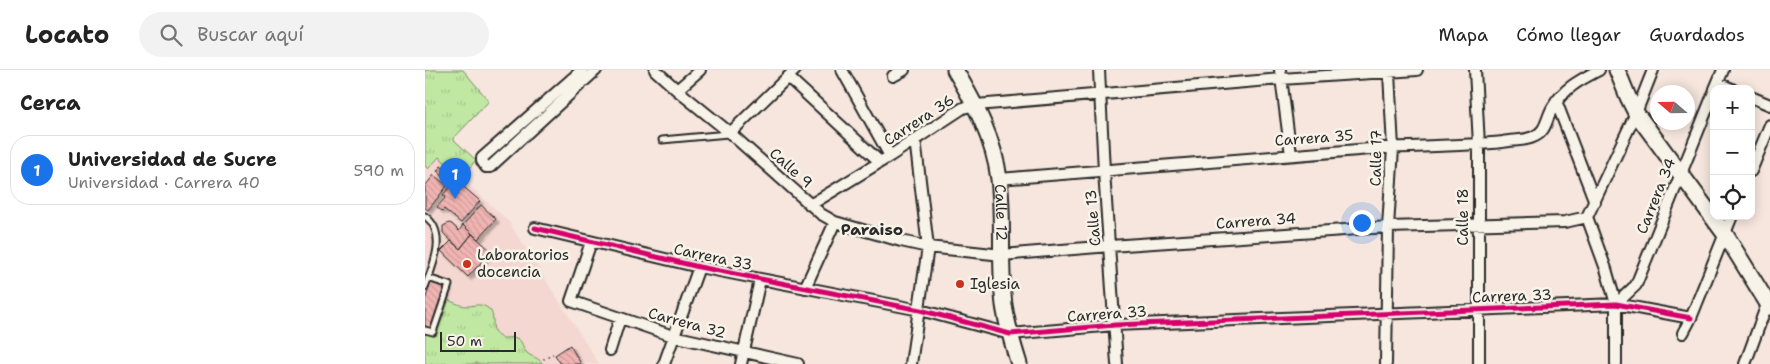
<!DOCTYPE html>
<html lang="es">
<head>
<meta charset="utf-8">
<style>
  :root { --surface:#fff; --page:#f2f2f2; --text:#222; --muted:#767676; --line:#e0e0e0; --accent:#1a73e8 }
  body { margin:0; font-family:"Shantell Sans",sans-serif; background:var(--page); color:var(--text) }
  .controls { position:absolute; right:15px; top:15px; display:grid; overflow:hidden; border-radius:10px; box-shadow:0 2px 12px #0003 }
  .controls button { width:45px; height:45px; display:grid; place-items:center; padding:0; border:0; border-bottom:1px solid var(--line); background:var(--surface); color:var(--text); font:25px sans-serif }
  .compass { position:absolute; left:1225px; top:15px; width:45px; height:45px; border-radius:50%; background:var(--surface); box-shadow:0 2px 12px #0003; rotate:290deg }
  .scale { position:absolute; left:15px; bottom:12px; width:76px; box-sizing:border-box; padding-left:5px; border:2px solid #2b2b2b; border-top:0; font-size:14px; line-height:18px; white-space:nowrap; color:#2b2b2b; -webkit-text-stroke:4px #f7f3e8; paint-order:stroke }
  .you { position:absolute; left:936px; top:152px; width:18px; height:18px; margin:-12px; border:4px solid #fff; border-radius:50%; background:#1a73e8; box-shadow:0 0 0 8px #1a73e833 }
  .badge { display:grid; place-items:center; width:32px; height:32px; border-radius:50%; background:var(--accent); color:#fff; font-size:16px; font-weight:700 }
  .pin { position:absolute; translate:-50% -41px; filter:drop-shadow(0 1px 2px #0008) }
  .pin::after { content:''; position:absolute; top:26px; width:18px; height:15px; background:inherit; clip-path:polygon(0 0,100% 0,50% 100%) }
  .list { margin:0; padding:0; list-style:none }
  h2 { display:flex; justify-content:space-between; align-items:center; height:65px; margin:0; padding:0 20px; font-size:21px }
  h2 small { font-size:16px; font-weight:400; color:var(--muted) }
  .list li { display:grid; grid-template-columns:32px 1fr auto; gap:15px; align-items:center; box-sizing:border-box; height:70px; margin:0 10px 10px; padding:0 10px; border:1px solid var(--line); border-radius:20px }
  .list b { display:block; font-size:19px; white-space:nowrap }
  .list p { margin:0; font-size:16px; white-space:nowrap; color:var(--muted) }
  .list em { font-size:16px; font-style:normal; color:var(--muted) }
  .icon { flex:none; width:28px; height:28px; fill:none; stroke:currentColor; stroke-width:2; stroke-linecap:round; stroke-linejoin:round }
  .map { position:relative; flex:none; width:1345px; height:294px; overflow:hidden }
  header { display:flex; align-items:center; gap:30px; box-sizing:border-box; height:70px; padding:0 25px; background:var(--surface); border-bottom:1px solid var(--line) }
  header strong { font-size:24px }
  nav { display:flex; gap:28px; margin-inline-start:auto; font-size:18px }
  .search { width:350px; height:45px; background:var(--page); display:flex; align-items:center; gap:12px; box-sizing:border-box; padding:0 18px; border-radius:28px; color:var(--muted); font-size:19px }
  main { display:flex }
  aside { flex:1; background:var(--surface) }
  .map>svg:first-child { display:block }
  .built { fill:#f4d7d0 }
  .grass { fill:url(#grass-tufts); stroke:#768a67 }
  .building { fill:url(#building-back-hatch); stroke:#2b2b2b; filter:url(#shadow) }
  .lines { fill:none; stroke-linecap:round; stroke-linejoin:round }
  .lane-casing { stroke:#2b2b2b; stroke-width:9 }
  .street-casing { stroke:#2b2b2b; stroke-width:14 }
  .secondary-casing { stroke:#2b2b2b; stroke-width:19 }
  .path { stroke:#2b2b2b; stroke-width:2; stroke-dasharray:1 4; stroke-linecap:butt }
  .lane { stroke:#f7f3e8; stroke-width:5 }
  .street { stroke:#f7f3e8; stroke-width:10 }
  .secondary { stroke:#f7f3e8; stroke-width:15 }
  .cycleway-casing { stroke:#f7f3e8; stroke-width:8 }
  .cycleway { stroke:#d6006c; stroke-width:5 }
  .poi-dot { fill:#c8321e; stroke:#f7f3e8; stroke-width:2 }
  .labels { text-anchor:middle; stroke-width:5; stroke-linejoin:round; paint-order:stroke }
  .street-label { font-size:15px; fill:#2b2b2b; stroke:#f7f3e8 }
  .poi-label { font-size:15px; fill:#2b2b2b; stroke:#f7f3e8; text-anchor:start }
  .neighbourhood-label { font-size:16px; font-weight:bold; fill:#2b2b2b; stroke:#f7f3e8 }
</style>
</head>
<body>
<header>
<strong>Locato</strong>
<div class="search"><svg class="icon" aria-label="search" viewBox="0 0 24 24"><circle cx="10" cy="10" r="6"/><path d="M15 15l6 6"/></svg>Buscar aquí</div>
<nav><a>Mapa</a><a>Cómo llegar</a><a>Guardados</a></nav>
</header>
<main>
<aside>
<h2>Cerca<small></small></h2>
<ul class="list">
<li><span class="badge">1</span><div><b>Universidad de Sucre</b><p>Universidad · Carrera 40</p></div><em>590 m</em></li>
</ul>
</aside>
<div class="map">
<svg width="1345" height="294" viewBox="0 0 1345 294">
  <defs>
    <pattern id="grass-tufts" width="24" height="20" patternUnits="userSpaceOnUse" patternTransform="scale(1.25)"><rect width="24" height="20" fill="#c1e8a3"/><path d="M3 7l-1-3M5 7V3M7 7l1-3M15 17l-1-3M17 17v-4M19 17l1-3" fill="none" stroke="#a6c78c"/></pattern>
    <pattern id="building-back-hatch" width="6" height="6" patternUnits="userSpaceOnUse" patternTransform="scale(1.25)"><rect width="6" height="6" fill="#f0b4b2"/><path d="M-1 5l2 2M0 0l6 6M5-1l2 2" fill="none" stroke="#ce9b99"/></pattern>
    <filter id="shadow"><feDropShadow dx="3.5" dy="3.5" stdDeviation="1" flood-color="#0004"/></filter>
  </defs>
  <rect width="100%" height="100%" fill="#f6e6dd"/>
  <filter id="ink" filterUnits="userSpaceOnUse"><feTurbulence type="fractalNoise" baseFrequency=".02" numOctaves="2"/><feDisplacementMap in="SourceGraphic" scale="10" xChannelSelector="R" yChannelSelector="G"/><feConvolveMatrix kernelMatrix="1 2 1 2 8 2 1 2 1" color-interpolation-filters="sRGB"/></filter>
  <g filter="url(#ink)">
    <!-- built -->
    <path class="built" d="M0,0H38L64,31L28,69L51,90L37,108L84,152L174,294H0Z"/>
    <!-- grass -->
    <path class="grass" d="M0,0H38L64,31L28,69L51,90L37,107L14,87L3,99L0,96Z
      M19,228C26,231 35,236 42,236C49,236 54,233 61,237C73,243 64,257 72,265C78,271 84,266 91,268C98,270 97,278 102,283C108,288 114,287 117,294H0V260Z"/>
    <!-- building -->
    <path class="building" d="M16,96L25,104L21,109L12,101Z
      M9,105L22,116L3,140L0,138V116Z
      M34,113L55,131L36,153L19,139L17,141L12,137L21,127L18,125L26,116L29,118Z
      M56,135L71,149L53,169L38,155Z
      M24,153L27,154L34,161L38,155L47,164L35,179L18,163V156Z
      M47,164L66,181L43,207L16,181L26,171L35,179Z
      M7,210L24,215L8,262L0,260V230Z
      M145,275L156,294H136L130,285Z"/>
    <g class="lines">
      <!-- lane casing -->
      <g class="lane-casing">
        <path id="lane" d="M237,70L303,64
          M0,146C23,163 8,196 0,217
          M0,260L8,262L24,215L3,208"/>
      </g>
      <!-- street casing -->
      <g class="street-casing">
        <path id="street" d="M157,0L57,88V91L61,97H65L171,0
          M230,0L252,20L305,63L396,144L410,152L476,171L503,177L577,185L685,176L963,157L1140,152L1162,147
          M417,0L465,86
          M674,0L679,101L692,294
          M855,0L866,85
          M1050,0L1054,75V294
          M468,6L479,0
          M363,7L455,92
          M1293,13L1307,19
          M1290,19L1298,0
          M252,20L275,0
          M1326,27L1345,35
          M1131,31L1170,132
          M305,63L370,0
          M1326,101L1345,55
          M574,109C702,99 830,88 958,78C998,76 1038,76 1078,72C1088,70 1099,71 1108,67C1122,62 1121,48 1128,37C1139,18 1155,10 1174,0
          M385,135L465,86L538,38L551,35L856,9L992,0
          M1162,147L1211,43L1228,0
          M1162,147L1181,199L1191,234V294
          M110,158L274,197L495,240L585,264L690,255L1191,234L1266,248
          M166,172L146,231L248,266L373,294
          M380,218L410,152
          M1191,234L1211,215L1289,22
          M1258,263L1266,248L1307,146
          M185,280L195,248
          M239,294L274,197
          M316,294L335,210
          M486,294L503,177L490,69
          M961,294L963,157L968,78L964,3
          M1320,294L1344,229"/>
      </g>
      <!-- secondary casing -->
      <g class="secondary-casing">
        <g id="secondary">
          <path id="s1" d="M530,0C550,34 569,69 574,109C579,150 574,193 579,235C582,255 588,275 594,294"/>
          <path d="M1192,0L1203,27L1211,43L1300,164L1345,237"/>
        </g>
      </g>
      <!-- path -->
      <path class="path" d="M117,294L119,289L128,284"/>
      <!-- lane -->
      <use href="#lane" class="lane"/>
      <!-- street -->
      <use href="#street" class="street"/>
      <!-- secondary -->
      <use href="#secondary" class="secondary"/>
      <!-- cycleway casing -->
      <g class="cycleway-casing">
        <path id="cycleway" d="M110,158L274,197L495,240L585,264L690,255L1191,234L1266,248"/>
      </g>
      <!-- cycleway -->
      <use href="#cycleway" class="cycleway"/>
    </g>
  </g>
  <!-- markers -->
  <g class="poi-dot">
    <circle cx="42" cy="194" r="5"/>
    <circle cx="535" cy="214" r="5"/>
  </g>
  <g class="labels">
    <!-- street labels -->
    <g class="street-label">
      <text transform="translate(494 50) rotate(-33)" y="5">Carrera 36</text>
      <text transform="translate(889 68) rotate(-4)" y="5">Carrera 35</text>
      <text transform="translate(951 88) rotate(-89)" y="5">Calle 17</text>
      <text transform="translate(366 98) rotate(42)" y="5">Calle 9</text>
      <text transform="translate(1231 126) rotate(-68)" y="5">Carrera 34</text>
      <text dy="5" stroke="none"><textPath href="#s1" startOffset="152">Calle 12</textPath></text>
      <text transform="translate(1038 147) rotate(-90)" y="5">Calle 18</text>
      <text transform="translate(668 148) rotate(-95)" y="5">Calle 13</text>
      <text transform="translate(831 151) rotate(-4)" y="5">Carrera 34</text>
      <text transform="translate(288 187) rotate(12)" y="5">Carrera 33</text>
      <text transform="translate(1087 226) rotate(-2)" y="5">Carrera 33</text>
      <text transform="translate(682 244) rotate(-4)" y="5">Carrera 33</text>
      <text transform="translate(262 253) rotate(15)" y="5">Carrera 32</text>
    </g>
    <!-- poi labels -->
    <g class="poi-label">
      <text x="52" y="190">Laboratorios<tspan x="52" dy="17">docencia</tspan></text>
      <text x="545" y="219">Iglesia</text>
    </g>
    <!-- neighbourhood labels -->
    <g class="neighbourhood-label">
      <text x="447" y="165">Paraiso</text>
    </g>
  </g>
</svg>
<div class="controls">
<button>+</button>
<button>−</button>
<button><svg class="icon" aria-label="locate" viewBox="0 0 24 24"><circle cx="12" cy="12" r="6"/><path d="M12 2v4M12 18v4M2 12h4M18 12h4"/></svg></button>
</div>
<svg class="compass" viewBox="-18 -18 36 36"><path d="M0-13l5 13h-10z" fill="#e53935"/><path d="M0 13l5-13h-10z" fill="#767676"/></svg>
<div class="scale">50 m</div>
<div class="you"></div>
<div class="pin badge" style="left:30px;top:129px">1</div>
</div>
</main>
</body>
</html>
